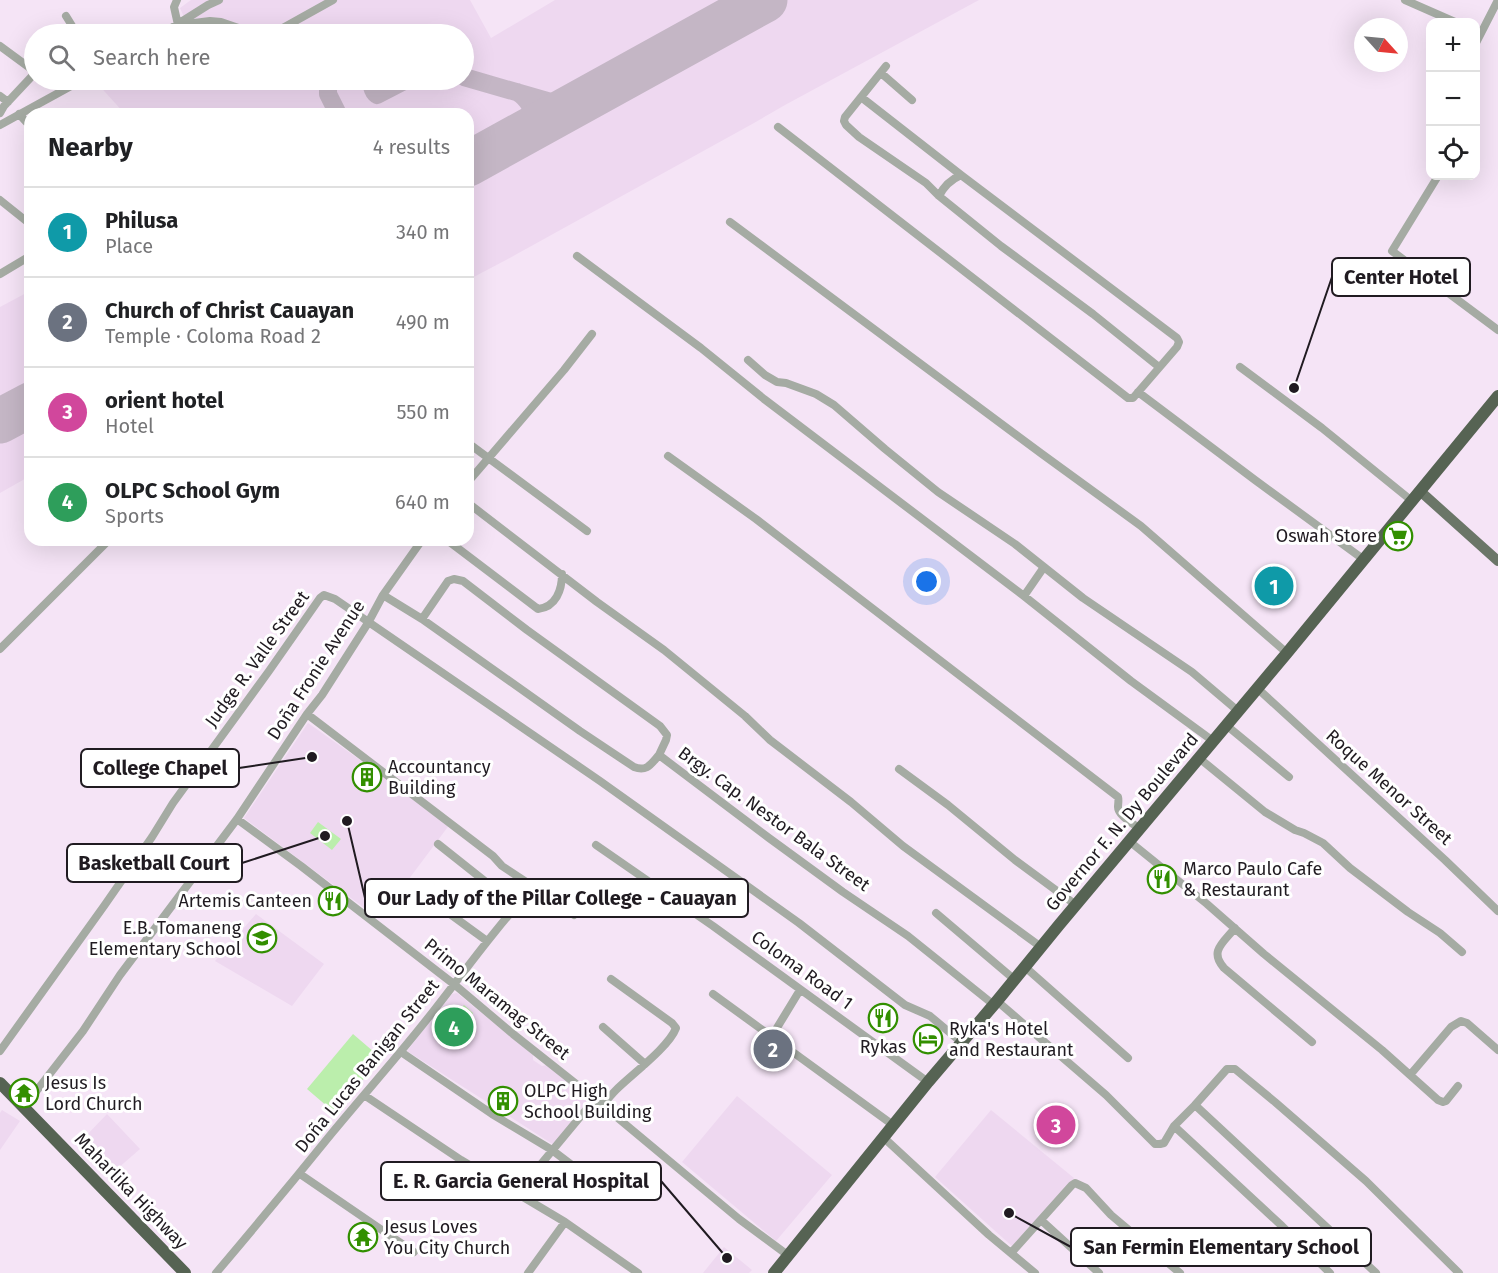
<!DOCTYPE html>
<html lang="en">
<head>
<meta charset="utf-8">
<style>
  :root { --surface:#fff; --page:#f6f6f6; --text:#202124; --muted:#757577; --line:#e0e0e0; --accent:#d93025 }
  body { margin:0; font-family:"Fira Sans",sans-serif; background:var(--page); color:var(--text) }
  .controls { position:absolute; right:18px; top:18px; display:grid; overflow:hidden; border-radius:12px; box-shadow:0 6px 24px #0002 }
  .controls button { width:54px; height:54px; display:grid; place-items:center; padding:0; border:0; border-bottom:2px solid var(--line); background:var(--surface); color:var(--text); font:30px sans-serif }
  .compass { position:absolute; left:1354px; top:18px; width:54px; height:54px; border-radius:50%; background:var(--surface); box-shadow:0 6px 24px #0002; rotate:117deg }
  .you { position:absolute; left:927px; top:582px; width:21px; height:21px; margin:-15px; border:4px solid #fff; border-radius:50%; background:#1a73e8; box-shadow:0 0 0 9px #1a73e833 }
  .badge { display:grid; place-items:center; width:39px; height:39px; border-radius:50%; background:var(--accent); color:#fff; font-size:20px; font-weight:700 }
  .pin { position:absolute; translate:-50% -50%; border:3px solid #fff; box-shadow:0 2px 6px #0006 }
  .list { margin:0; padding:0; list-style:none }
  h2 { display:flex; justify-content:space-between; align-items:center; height:78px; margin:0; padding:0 24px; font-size:26px }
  h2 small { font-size:20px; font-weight:400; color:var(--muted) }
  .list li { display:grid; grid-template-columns:39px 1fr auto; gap:18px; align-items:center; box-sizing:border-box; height:90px; padding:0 24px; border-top:2px solid var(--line) }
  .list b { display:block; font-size:22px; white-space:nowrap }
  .list p { margin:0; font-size:20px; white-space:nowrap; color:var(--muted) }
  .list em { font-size:20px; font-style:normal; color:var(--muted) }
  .icon { flex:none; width:33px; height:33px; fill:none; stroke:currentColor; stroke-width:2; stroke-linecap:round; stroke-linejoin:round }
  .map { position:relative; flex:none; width:1498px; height:1273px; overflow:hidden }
  .search { position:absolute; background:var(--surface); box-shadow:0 6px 24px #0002; left:24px; top:24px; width:450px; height:66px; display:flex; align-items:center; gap:15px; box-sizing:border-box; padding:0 21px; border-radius:33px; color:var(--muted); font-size:22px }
  .panel { position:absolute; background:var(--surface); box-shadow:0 6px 24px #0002; left:24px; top:108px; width:450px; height:438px; border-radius:18px }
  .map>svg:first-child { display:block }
  .built { fill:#eed8f0 }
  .green { fill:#bbeeac }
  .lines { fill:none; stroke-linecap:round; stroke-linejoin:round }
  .taxiway { stroke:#c4b6c5; stroke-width:18 }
  .runway { stroke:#c4b6c5; stroke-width:45 }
  .minor { stroke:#a5aba3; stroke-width:8 }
  .major { stroke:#6b7668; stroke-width:10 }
  .highway { stroke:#566353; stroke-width:12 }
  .labels { text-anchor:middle; stroke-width:6; stroke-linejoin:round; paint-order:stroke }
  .poi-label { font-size:18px; fill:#201b21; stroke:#fff; text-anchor:start }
  .street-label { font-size:18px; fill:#201b21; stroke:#fff }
  .leader { fill:none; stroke:#201b21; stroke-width:2 }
  .callout-dot { fill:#201b21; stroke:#fff; stroke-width:2 }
  .callout { fill:#fff; stroke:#201b21; stroke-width:2 }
  .callout-label { font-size:20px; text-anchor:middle; font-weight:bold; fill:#201b21 }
</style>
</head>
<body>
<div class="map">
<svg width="1498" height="1273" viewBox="0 0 1498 1273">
  <rect width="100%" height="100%" fill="#f5e4f6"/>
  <!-- built -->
  <path class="built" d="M191,0H470L491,38L555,0H979L785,105L754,123L506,260L468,280V114H125L95,81L98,80H464V34H180L194,27L191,19L184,17L180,8Z
    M30,291V476L0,493V307Z
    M308,723L450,824L379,919L244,818Z
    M256,914L324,964L292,1006L215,961Z
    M457,993L533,1055V1060L542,1066L547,1065L591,1100L554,1145L407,1051L452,994Z
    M737,1096L832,1175L776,1241L682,1162Z
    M2,1110L20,1121L0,1150V1113Z
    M991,1110L1074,1178L1013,1247L935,1177Z
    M107,1114L140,1149L109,1176L82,1147L80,1142Z
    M724,1247L752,1270L749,1273H703Z"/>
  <!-- green -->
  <path class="green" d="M318,822L341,839L332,850L310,833Z
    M464,1005L473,1013L472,1015L475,1022L454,1048H446L435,1039L434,1032L455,1006L462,1007Z
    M353,1034L381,1058L335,1113L307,1089Z"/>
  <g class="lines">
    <!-- taxiway -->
    <path class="taxiway" d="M464,77L561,105L569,107L576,104
      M373,80C371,85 372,91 377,95L406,80
      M328,81V94L338,114
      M517,92C527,98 537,112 533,125C531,129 526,131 522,134"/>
    <!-- runway -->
    <path class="runway" d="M468,164L765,0
      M0,421L30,405"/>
    <!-- minor -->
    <path class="minor" d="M177,0L174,7L178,25L210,21L221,22L256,34
      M1405,0L1455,22
      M66,16L74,29L72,34
      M162,34L208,5L219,0
      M272,34L333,0
      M1476,43L1498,0
      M0,46L34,71
      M886,66L845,117L844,121L846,125L859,137L926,183L939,196L1001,246L1093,314L1159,367
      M881,73L912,100
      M0,96L8,102
      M861,97L961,175
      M0,113L4,106L34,74
      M19,114L30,126
      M0,125L82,80
      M778,127L1128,398H1133L1177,347L1179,342L1177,338L961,175C952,179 944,186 939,196
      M1438,176L1392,251L1498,330
      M0,200L30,224
      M730,222L1042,454L1141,526L1287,653
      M577,256L701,348L764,399L1024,596L1044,567
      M0,274L30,256
      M748,360L765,375L777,382L786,383L816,394L834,405L885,449L938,492L1015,544L1083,598L1192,672L1238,711
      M1240,367L1322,428L1412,501
      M1138,392L1255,480L1363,559
      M468,443L587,531
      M668,456L756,519L1118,797C1119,800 1118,804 1118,807C1118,816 1134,824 1140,829
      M468,482L564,370L592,334
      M468,503L597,602L664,650L745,716L770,740L851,802L903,846L1041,947
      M447,540L538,609C556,607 562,590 562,574
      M383,595L422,619L580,731L634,767C647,772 651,764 659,755L769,838L843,892L908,936L994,1005
      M1024,596L1131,681L1213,741
      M422,619L448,581L454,579L463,581L527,630L660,726L667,735L666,740L659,755
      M0,649L109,540
      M1257,688L1445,860L1498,911
      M307,714L493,856L502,866L534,887
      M1226,725L1289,777
      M1199,758L1265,812L1295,830L1304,833L1323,843L1350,868L1408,912L1440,933L1462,952
      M899,769L948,805L1015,860L1076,905
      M237,819L301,866L455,985L513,1034L595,1099L739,1219L789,1256
      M1129,841L1207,904L1264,954L1382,1050L1438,1100L1443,1102L1446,1101L1458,1086
      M438,844L516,906
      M596,845L713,926L928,1082
      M439,906L487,941
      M936,913L1015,980
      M1235,928C1223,943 1209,951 1224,968L1312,1042
      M1025,967L1128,1058
      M713,994L893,1125
      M997,1001L1106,1095L1155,1144H1160L1164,1143L1174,1126L1195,1105L1376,1273
      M603,1027L645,1064
      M772,1036L800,990
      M0,1051L104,906L152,837L173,803L269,671L320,598L324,595L335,599L600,781L799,923L905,1005L930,1016L961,1042
      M401,1052L492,1114L552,1150L581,1172
      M1410,1075L1451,1027L1461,1021L1467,1023L1498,1050
      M364,1095L461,1160L565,1222L638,1273
      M603,1105C607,1100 611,1095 616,1090C631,1075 669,1047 676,1028L672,1023L611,979
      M1195,1105L1227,1069H1235L1275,1102L1366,1181L1459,1273
      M24,1107L83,1031L120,975L237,819L307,714L322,695L368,623L383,595L422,540
      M1174,1126L1282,1226L1330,1273
      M883,1137L989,1235L1035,1273
      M300,1174L414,1252
      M517,1193L595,1099
      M1041,1220L1099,1273
      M1011,1253L1072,1185L1075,1183L1086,1188L1111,1215L1180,1273
      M216,1273C255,1227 294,1180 332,1133C361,1098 391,1064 420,1028C458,981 492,931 534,887L574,915
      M528,1273L565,1222"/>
    <!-- major -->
    <path class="major" d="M1420,491L1498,561"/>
    <!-- highway -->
    <path class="highway" d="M0,1083L185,1273
      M774,1273L928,1082L997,1001L1059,925L1287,653L1498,396"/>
  </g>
  <!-- icons -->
  <defs>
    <g id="supermarket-ring" transform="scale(1.5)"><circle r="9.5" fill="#fff" stroke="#328f00" stroke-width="1.5"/><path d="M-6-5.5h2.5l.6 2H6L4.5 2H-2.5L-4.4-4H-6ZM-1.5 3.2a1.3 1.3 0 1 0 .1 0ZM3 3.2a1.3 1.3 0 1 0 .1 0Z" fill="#328f00"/></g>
    <g id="building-ring" transform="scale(1.5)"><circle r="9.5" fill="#fff" stroke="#328f00" stroke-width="1.5"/><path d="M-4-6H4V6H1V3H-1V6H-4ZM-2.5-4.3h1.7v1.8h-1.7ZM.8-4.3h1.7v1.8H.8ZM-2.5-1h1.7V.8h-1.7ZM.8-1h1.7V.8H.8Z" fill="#328f00"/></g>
    <g id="restaurant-ring" transform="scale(1.5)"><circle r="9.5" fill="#fff" stroke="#328f00" stroke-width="1.5"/><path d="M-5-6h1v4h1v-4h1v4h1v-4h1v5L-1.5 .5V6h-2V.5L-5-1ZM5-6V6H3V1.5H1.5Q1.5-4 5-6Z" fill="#328f00"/></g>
    <g id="school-ring" transform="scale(1.5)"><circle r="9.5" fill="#fff" stroke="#328f00" stroke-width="1.5"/><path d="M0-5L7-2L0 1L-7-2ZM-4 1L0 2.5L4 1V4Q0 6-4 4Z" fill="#328f00"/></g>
    <g id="hotel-ring" transform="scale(1.5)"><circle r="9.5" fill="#fff" stroke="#328f00" stroke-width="1.5"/><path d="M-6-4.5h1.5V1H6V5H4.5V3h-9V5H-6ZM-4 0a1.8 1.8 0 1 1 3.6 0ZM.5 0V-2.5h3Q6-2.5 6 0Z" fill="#328f00"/></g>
    <g id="temple-ring" transform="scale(1.5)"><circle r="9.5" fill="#fff" stroke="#328f00" stroke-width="1.5"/><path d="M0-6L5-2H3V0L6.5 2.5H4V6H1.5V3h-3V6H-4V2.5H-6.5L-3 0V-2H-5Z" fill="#328f00"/></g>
  </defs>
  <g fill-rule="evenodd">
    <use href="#supermarket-ring" x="1398" y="536"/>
    <use href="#building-ring" x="367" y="777"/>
    <use href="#restaurant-ring" x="1162" y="879"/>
    <use href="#restaurant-ring" x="333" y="901"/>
    <use href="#school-ring" x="262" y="938"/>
    <use href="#restaurant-ring" x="883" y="1018"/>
    <use href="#hotel-ring" x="928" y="1039"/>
    <use href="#temple-ring" x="24" y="1093"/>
    <use href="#building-ring" x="503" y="1101"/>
    <use href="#temple-ring" x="363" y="1237"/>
  </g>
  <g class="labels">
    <!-- poi labels -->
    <g class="poi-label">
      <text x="1377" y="542" text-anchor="end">Oswah Store</text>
      <text x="388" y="773">Accountancy<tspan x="388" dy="21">Building</tspan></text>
      <text x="1183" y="875">Marco Paulo Cafe<tspan x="1183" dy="21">&amp; Restaurant</tspan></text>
      <text x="312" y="907" text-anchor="end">Artemis Canteen</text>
      <text x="241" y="934" text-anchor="end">E.B. Tomaneng<tspan x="241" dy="21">Elementary School</tspan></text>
      <text x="949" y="1035">Ryka's Hotel<tspan x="949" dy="21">and Restaurant</tspan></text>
      <text x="883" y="1053" text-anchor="middle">Rykas</text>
      <text x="45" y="1089">Jesus Is<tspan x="45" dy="21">Lord Church</tspan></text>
      <text x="524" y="1097">OLPC High<tspan x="524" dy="21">School Building</tspan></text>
      <text x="384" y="1233">Jesus Loves<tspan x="384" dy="21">You City Church</tspan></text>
    </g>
    <!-- street labels -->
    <g class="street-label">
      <text transform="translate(257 659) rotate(-54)" y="6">Judge R. Valle Street</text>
      <text transform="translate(316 670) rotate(-57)" y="6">Doña Fronie Avenue</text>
      <text transform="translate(1389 787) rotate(42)" y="6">Roque Menor Street</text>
      <text transform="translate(774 819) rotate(36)" y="6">Brgy. Cap. Nestor Bala Street</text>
      <text transform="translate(1122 822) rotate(-50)" y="6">Governor F. N. Dy Boulevard</text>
      <text transform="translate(802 970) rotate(36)" y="6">Coloma Road 1</text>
      <text transform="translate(497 999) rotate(39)" y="6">Primo Maramag Street</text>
      <text transform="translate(367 1066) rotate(-51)" y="6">Doña Lucas Banigan Street</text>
      <text transform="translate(131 1191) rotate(46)" y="6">Maharlika Highway</text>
    </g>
  </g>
  <!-- callouts -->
  <path class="leader" d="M1294 388L1332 277M312 757L239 768M325 836L242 863M347 821L365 898M727 1258L661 1181M1009 1213L1071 1247"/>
  <g class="callout-dot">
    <circle cx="1294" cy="388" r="6"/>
    <circle cx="312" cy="757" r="6"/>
    <circle cx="325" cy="836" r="6"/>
    <circle cx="347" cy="821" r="6"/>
    <circle cx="727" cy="1258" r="6"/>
    <circle cx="1009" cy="1213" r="6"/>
  </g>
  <g class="callout">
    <rect x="1332" y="258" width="138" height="38" rx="6"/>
    <rect x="81" y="749" width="158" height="38" rx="6"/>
    <rect x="67" y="844" width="175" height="38" rx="6"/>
    <rect x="365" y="879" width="383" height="38" rx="6"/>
    <rect x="381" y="1162" width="280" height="38" rx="6"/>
    <rect x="1071" y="1228" width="300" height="38" rx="6"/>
  </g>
  <g class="callout-label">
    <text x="1401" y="284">Center Hotel</text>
    <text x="160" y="775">College Chapel</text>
    <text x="154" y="870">Basketball Court</text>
    <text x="557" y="905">Our Lady of the Pillar College - Cauayan</text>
    <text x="521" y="1188">E. R. Garcia General Hospital</text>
    <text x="1221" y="1254">San Fermin Elementary School</text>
  </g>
</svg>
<div class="controls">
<button>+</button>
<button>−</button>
<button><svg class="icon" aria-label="locate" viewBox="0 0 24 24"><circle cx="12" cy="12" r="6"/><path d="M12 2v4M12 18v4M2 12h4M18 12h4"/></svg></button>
</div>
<svg class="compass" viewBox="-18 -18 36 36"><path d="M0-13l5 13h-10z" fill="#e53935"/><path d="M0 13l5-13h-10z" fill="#757577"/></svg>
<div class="you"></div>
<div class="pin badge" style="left:1274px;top:586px;background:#0f9aa8">1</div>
<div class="pin badge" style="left:773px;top:1049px;background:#6b7280">2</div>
<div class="pin badge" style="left:1056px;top:1125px;background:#d1479c">3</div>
<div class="pin badge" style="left:454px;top:1027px;background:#2e9e5b">4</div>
<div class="search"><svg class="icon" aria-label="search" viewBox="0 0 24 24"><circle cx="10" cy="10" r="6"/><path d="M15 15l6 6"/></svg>Search here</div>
<section class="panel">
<h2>Nearby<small>4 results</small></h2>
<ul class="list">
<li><span class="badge" style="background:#0f9aa8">1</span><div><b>Philusa</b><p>Place</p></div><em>340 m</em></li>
<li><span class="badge" style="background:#6b7280">2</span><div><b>Church of Christ Cauayan</b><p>Temple · Coloma Road 2</p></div><em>490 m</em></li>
<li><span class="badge" style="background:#d1479c">3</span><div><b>orient hotel</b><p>Hotel</p></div><em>550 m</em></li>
<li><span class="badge" style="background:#2e9e5b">4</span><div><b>OLPC School Gym</b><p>Sports</p></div><em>640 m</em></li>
</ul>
</section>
</div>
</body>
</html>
